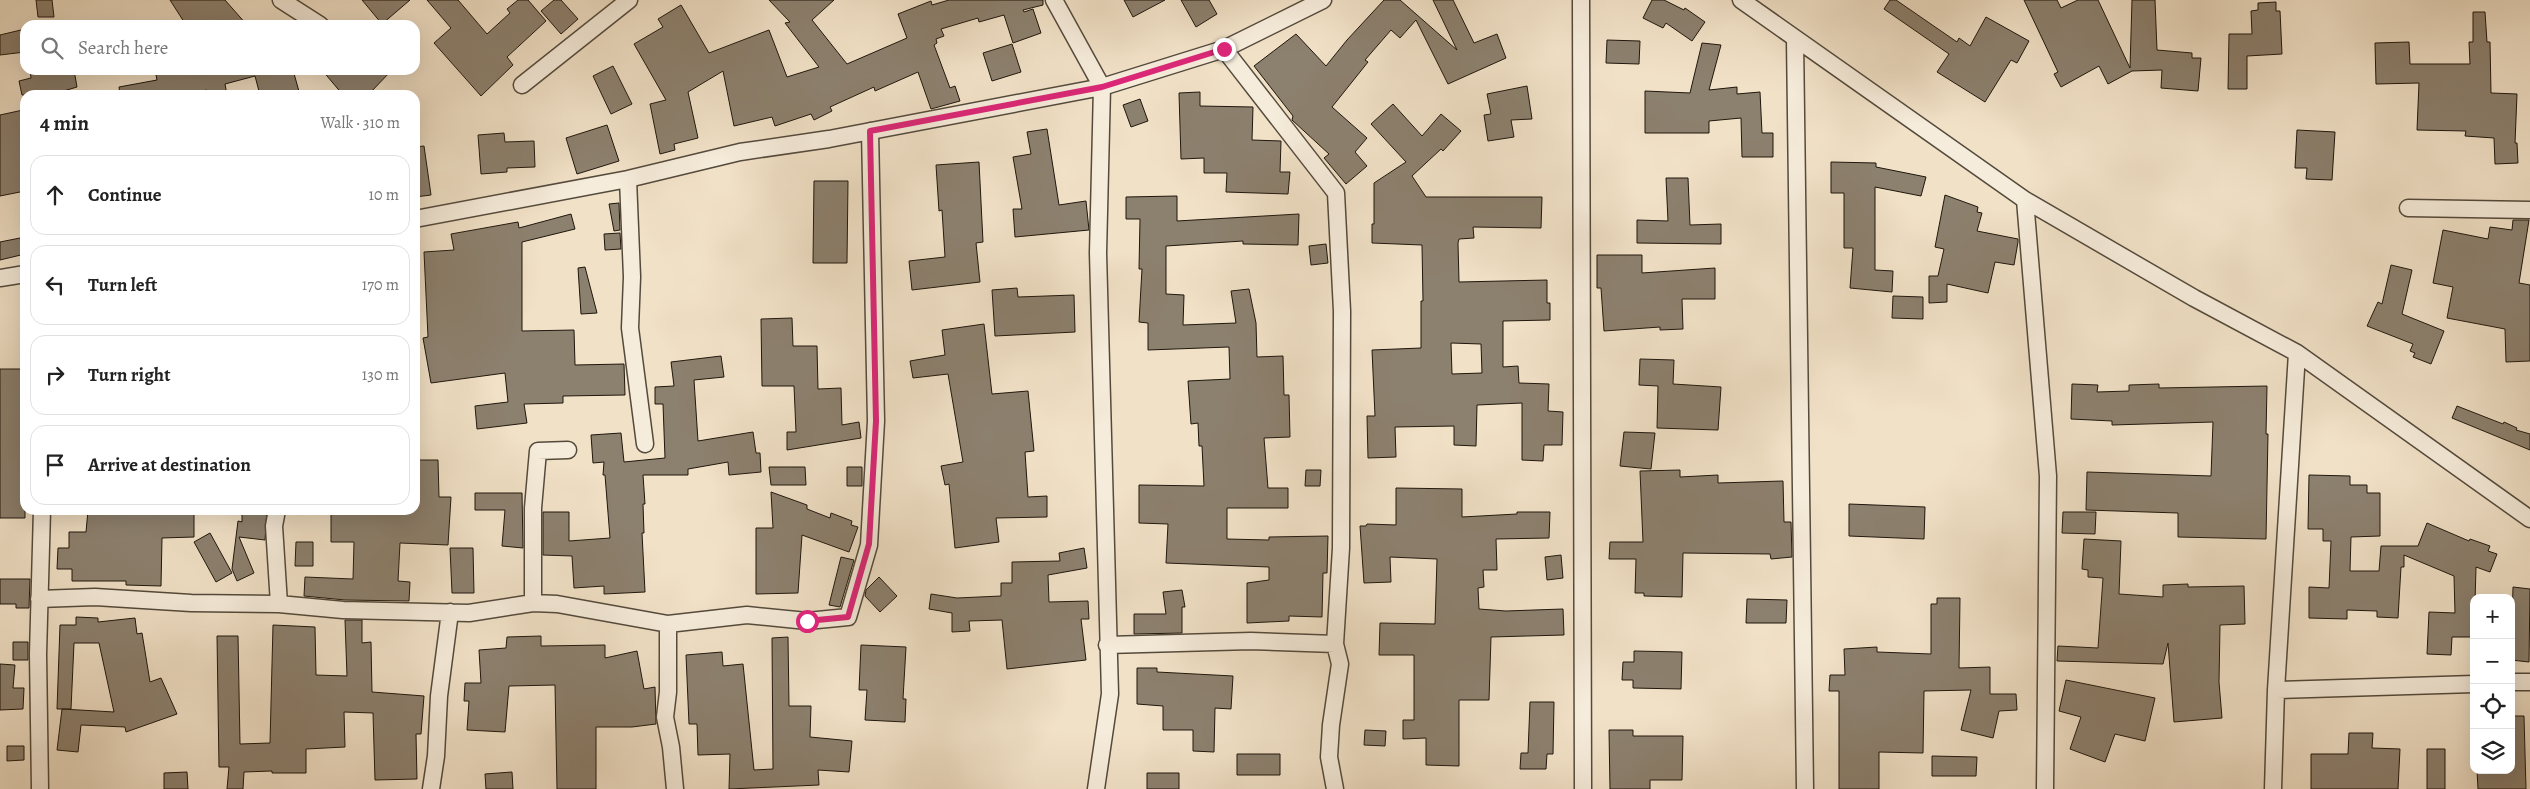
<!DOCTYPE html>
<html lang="en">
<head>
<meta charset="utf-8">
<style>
  :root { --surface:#fff; --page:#f2f2f2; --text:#222; --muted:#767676; --line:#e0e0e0 }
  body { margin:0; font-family:Alegreya,serif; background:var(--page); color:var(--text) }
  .controls { position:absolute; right:15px; bottom:15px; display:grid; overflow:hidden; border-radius:10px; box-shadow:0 5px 20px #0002 }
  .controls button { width:45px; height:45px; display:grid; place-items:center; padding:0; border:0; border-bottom:1px solid var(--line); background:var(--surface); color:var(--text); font:25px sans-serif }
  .stop { position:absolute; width:15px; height:15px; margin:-11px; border:4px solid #db2777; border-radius:50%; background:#fff }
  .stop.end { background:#db2777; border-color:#fff; box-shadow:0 1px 5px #0008 }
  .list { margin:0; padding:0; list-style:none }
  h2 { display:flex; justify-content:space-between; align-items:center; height:65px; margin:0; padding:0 20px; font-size:21px }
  h2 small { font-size:16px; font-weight:400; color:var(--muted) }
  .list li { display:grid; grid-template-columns:32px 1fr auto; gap:15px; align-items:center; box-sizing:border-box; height:80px; margin:0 10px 10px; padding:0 10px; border:1px solid var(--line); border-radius:15px }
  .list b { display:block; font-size:19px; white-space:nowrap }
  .list em { font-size:16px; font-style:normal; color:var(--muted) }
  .icon { flex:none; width:28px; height:28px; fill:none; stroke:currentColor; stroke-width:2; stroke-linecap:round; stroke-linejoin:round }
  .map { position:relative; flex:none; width:2530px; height:789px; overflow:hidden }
  .search { position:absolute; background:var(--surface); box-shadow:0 5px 20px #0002; left:20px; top:20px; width:400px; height:55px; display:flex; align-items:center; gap:12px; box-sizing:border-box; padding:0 18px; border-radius:15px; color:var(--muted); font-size:19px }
  .panel { position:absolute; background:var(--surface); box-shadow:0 5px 20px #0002; left:20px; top:90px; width:400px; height:425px; border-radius:15px }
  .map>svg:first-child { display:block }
  .building { fill:#8c806e; stroke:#1f170d; fill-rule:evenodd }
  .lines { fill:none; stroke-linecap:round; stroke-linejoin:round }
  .minor-casing { stroke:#544a3c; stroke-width:19 }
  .minor { stroke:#f6ecdb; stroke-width:16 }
  .route { stroke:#db2777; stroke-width:6 }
</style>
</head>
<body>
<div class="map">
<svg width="2530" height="789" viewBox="0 0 2530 789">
  <rect width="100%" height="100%" fill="#f1e1c7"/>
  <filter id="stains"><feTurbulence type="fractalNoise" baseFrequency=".004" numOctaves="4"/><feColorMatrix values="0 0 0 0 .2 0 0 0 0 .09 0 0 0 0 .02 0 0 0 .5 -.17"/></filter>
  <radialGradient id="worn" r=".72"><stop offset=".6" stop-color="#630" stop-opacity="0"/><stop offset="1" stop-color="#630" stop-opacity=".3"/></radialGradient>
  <!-- building -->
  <path class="building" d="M36,0H52L54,17H38Z
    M170,0H225L247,25H186Z
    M362,0H410L382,24Z
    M427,0H458L487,34L510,13L507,9L518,0H528L546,21L507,57L513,65L481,96L434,43L451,28Z
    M554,0H561L578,19L561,34L541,11Z
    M769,0H834L812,20L847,64L907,38L898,14L931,1L932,5L949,0H1043V5L1023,10L1024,12L1033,9L1041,33L1013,43L1004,15L979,22L978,18L941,29L944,36L936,39L937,43L934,45L950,88L955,86L960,101L931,109L918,72L875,91L874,87L830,107L832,111L814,120L811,114L775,126L772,117L734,126L723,71L688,92L698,138L674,144L675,150L660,154L650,104L666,100L634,44L663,27L658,19L681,5L709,53L769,30L787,77L819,67L785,23L790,22Z
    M1124,0H1165L1133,17Z
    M1181,0H1209L1217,14L1196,27Z
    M1384,0H1400L1457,50L1433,0H1453L1474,43L1497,34L1506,58L1448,84L1416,20L1400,38L1391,30L1365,60L1368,62L1332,107L1367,138L1355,152L1367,166L1346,184L1324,158L1329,154L1292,120L1293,116L1254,66L1296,34L1326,66L1347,40Z
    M1652,0H1664L1684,10L1685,8L1705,22L1692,41L1666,23L1663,28L1643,18Z
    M1890,0H1896L1957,42L1959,38L1970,46L1986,17L2029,41L2017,63L2011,60L1985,102L1937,72L1949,54L1884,9Z
    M2024,0H2057L2061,8L2078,0H2098L2130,68L2132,0H2155L2157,50L2192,53V58H2201L2198,91L2161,88L2162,70L2132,71L2108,84L2099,66L2061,87L2054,74L2058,72Z
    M2276,2V11H2280L2282,54L2247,56V89H2228L2229,34H2252L2251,11L2258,10V3Z
    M2473,12H2485L2487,42H2490L2491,93L2517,94L2515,143H2517L2518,163L2495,164L2494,138L2465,136L2466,131L2417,130L2419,83L2376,84L2375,43L2409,42L2410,64H2470L2469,42H2473Z
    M25,29V52L0,55V35Z
    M1607,40L1640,41L1639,64L1606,63Z
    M1702,43L1721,45L1709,90L1737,87V94L1760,92L1762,133H1773V157H1742L1741,118L1709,121V133H1645V91L1690,93Z
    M1012,44L1021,72L992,81L983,53Z
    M613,66L632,104L611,114L593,76Z
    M30,70H74L77,87L50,95H22L19,81L31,78Z
    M155,70H293L300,95H260L255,76L225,84L227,95H208L207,90L183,95H120L119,87L157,80Z
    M322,70H392L368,95H343Z
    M1527,86L1532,119L1511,120L1514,137L1488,141L1484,115L1491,114L1487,94Z
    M1200,92V106L1253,107L1252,140L1281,141L1280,172H1290L1288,194L1226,192L1227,173H1204V158L1181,159L1179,93Z
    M1140,99L1148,121L1131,127L1123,105Z
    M1393,104L1422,136L1441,114L1461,131L1443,151L1441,149L1412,176L1426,197H1542L1541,228L1473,227L1474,238L1459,239L1458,243L1459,282L1547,280V303H1550V320L1503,321V367L1518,366L1519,383L1549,384L1548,411L1563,412L1562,445H1544L1543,461L1522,460V403L1477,405L1476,446L1454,445V426L1395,427L1396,457L1368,458L1367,416H1375L1372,350L1421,348V301H1423L1422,245L1372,243V224H1374V183L1406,162L1371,124ZM1451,343L1481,344L1482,373L1452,374Z
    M23,110L25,121V191L0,196V115Z
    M607,125L619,161L577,174L566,138Z
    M1047,129L1059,205L1086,201L1089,230L1015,237L1013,209H1022L1013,157L1031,154L1027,132Z
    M2297,130L2335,132L2332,180L2306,179L2307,168H2295Z
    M504,133L505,142L534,141L535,167L507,168V172L481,174L478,135Z
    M424,146L431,195L415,197V147Z
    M979,162L983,242L976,243L980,282L912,290L909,261L945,257L942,210L939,211L936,165Z
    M1831,162L1876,163V167L1926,177L1921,196L1875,187V270L1893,271L1892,292L1850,288L1853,248H1844V193H1831Z
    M1666,178H1688L1690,225L1721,224V244L1637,243V220L1668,221Z
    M814,181H848L847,263H813Z
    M1945,195L1978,207L1977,212L1982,213L1977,231L2018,239V242L2014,265L1995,262L1988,293L1947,284V302L1929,303V276H1938L1944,249L1935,247Z
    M1177,196V221L1299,214L1298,245L1243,244V241L1166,246V294L1184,295L1183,325L1236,323L1231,291L1249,289L1256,323L1257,357L1283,356L1284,395H1289L1290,437L1264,438L1268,488H1288V508H1227V539L1269,540V537L1328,536L1327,573H1323L1322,617L1289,616V621L1247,623V583L1269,580V567L1166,563L1168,524L1139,523V485L1204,486L1202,446H1199L1198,423L1191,424L1188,381L1230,379L1229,347L1148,350V323L1139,322L1142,269H1139L1140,219H1126V197Z
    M619,203L620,230L614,231L609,204Z
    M571,214L575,229L522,242V331L574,330L575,365L624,364L625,395L563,396V403L524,404L527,423L477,429L475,406L508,402L505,373L431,383L423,338L428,337L424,252L454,250L451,234L518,222L519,228Z
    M2513,220H2529L2519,283L2530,285V361L2506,362L2505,329L2447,318L2453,287L2433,283L2443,230L2488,239L2490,227L2512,230Z
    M620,233L621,249L605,250L604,234Z
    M25,237V254L0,260V242Z
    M1326,244L1328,263L1311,265L1309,246Z
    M1597,255H1642V273L1715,268V299H1682L1683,329L1660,330V327L1604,331L1601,288H1597Z
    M2391,265L2412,270L2402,314L2444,331L2431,364L2413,357L2415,353L2410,351L2413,344L2367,326L2378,302L2382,304Z
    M585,267L597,313L581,314L578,268Z
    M1017,288L1018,297L1074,295L1075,332L995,336L992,290Z
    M1893,296L1923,297V319L1892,318Z
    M792,318L793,346H817L818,389L841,388L842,425L859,422L861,438L787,450V432H796L794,386H762L761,319Z
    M984,324L992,394L1028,391L1034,451L1025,452L1028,497L1047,496V517L996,518L999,542L955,548L949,484L945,485L941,466L963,462L948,374L913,378L910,361L945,355L942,330Z
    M721,356L724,377L694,380L698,441L753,432L756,453H760L761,472L729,475L728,462L688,469V475H643L645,504H643L644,533H642L645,592L604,594V586L574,588L572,556L543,555V512H569V541L610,538L605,475H603L604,462L593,463L591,435L621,433L624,462L665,458L663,404H655V387L674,386L671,362Z
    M1640,359L1674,360L1673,384L1721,387L1718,430L1657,428L1658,386L1639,385Z
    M0,369H25V518H0Z
    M2072,384L2098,385L2097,392L2129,391V385L2159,384V388L2267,386L2266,434H2268L2266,539L2178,537V513L2086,510L2087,472L2211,476L2213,422L2112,425V421L2071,419Z
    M2457,406L2503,424L2504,422L2517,428L2516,430L2530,434V450L2452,418Z
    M1624,432L1655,433L1651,469L1620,466Z
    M415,460H438L439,497H451L448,545L400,543L398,581L410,582L409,601L345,600L304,596L305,577L353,579L354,542H331V511L373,512L415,510Z
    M769,467H805L806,485H771Z
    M847,467H862V486H847Z
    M1306,470H1321L1320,486H1305Z
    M1680,470V477L1718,475V483L1783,481L1784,522H1791L1792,557L1771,559L1770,554L1683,553L1682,597L1644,596V593H1635L1636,559H1609L1610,542H1643L1640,471Z
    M2309,475L2350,476V485H2367V493H2380V536L2351,537L2350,571H2379L2381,546H2418L2427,523L2469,541L2470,539L2490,546L2488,551L2497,554L2490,572L2476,567L2474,637H2452L2451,655L2427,654L2429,612L2455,613L2454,576L2404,555V567H2401L2398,618L2377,617V611L2347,610V619L2309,618V587L2329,588L2331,541H2323V529H2308Z
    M1396,488L1462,489V517L1517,514V512H1550L1549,538L1496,539L1497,570H1483L1484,587L1478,588L1479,609L1506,611L1563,609L1564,635L1491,637L1489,700H1459V766L1426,765V738L1403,739V720H1414V655H1379L1380,623L1435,624L1437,559L1390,557L1391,582L1364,583L1360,526H1366L1367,524L1396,525Z
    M771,492L807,505V509L830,518L831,513L852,521L851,525L858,527L849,552L802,535L798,593L756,594V528H773Z
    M475,493H522L523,548L502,546L505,510H475Z
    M1849,504L1925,507L1924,539L1849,536Z
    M88,510H194V537L162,538L161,586L126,585V581H72V569H57L58,548H69V532H86Z
    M242,510H267L265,540L239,537L254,573L237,581L232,569L238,521L242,522Z
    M2063,512H2096L2095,534L2062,533Z
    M210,533L232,573L216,582L194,542Z
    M2084,539L2121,541L2119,594L2163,597V585L2188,584V587L2244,586L2245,624L2220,625L2219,682L2222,718L2174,722L2168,643L2163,664L2057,661L2058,646L2098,648L2103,578L2088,577V570L2082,569Z
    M296,542H313V566H295Z
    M450,548H473L474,593H452Z
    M1084,548L1087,568L1048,575L1049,602L1088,601L1089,619H1081L1086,660L1007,669L1002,620L969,621L970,631L952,632V613L929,609L931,594L957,598L1001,596V583H1012V562L1060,561L1059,553Z
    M1561,555L1563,578L1547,580L1545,557Z
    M841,557L854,560L840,607L829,605Z
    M879,577L897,596L880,612L865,596L866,590Z
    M0,579H30L29,608H16V604H0Z
    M2513,587L2530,589L2529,662L2511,660Z
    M1182,590L1185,607H1182V633L1134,634V614H1166L1163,592Z
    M1937,598H1960L1959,668L1990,667V694H2016L2017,710L1999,711L1993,738L1961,730L1971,690L1924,691L1923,753L1879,752V789H1839V691H1829L1830,675H1845L1844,649L1877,647V652L1931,654V604H1937Z
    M1747,599L1787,600L1786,623H1746Z
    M76,617L98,618V622L135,618L137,634L142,633L150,682L161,678L177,714L126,732L125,727L81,725L78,752L57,750L62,709L114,712L99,643H74L71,709H57L60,625H76Z
    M345,620H362V643L371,642L372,692L424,696L421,734H416L417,779L375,780L373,713L344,712L345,747L306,749V773H272V771L244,772L243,789H227L229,767H219L217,636H238L240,744L270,743L273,625L315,627L316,675L347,676Z
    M541,636V646L605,645V658L637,651L644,689L655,687L656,724L632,727H596V789H557L555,685L509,686L505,732L467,730L469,701H464L465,683H481L479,650L506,648L507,637Z
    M788,637L789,706H811L810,737L852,741L849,772L818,770L819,785L729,789L730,754L698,755L697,724H689L686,655L722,652L723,666L743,664L754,770L773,769L772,638Z
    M13,642H28V660H13Z
    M861,645L906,647L903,699H906L905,722L865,720L867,690H859Z
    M1634,651L1682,652L1681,689L1633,688V680H1622L1623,662H1634Z
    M0,664L15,665L13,688H24L23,709L0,710Z
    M1137,668H1157V672L1233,676L1231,709L1215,708L1214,752L1193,751V730H1163V706L1137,704Z
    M2066,680L2155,698L2145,741L2115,734L2105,762L2070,749L2081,717L2059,711Z
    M1530,702H1554L1553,754H1547L1546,769H1520L1521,753H1528Z
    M2511,716H2524L2526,789H2478L2477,770H2511Z
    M1365,730L1386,731L1385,746L1364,745Z
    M1609,730H1633V736H1683L1682,780H1650V789H1610Z
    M2349,733H2373L2372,748L2400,749L2398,789H2311V754H2348Z
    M7,746H24V760L7,761Z
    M2427,749H2445V789H2427Z
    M1237,754H1280V775H1237Z
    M1932,756L1977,757L1976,776H1932Z
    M187,772L188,789H164V773Z
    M512,772L513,789H486L485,774Z
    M1147,773H1179V789H1147Z"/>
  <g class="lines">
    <!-- minor casing -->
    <g class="minor-casing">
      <path id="minor" d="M281,0L320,25
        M1054,0L1102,87L1098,253L1110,694L1096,789
        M1581,0L1583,789
        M1741,0L2025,200L2048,476L2045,789
        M1795,39L1805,789
        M1224,49L1336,193L1342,311L1341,548L1335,644L1340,664L1331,725L1329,757L1335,789
        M522,85L629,0
        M628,179L632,277L630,328L645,444
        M2025,200L2194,298L2297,353L2530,519
        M2408,208L2530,210
        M415,219L628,179L740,152L829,139L1102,87L1224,49L1323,0
        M0,278L25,274
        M277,510L274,526L279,604
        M39,599L95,597L191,603L279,604L343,610L469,613L533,603L557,604L668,624L747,615L807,621L848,617L869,545L876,421L870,131
        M533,603V508L538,451L568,450
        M668,624V692L665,717L671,747L675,789
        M1107,645L1251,641L1335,644
        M2511,682H2530
        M2276,690L2474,684
        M40,789L38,654L42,510
        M431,789L436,756L439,696L450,612
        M2273,789L2276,690L2297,353"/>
    </g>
    <!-- minor -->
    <use href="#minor" class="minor"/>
  </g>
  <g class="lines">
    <!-- route -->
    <path class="route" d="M807,621L848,617L869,544L876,421L870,131L1102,87L1224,49"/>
  </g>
  <rect width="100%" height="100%" filter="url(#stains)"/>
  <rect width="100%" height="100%" fill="url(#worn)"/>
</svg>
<div class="controls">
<button>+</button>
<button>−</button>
<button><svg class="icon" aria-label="locate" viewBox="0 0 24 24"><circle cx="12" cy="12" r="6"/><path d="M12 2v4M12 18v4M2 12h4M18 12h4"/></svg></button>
<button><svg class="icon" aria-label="layers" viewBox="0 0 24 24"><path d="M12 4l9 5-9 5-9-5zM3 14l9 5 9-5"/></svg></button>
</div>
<div class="stop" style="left:807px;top:621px"></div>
<div class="stop end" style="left:1224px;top:49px"></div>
<div class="search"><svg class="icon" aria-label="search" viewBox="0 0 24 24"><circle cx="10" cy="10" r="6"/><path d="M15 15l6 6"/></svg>Search here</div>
<section class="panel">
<h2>4 min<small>Walk · 310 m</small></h2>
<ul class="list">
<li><svg class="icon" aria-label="ahead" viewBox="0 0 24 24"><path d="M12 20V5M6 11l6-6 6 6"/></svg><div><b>Continue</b></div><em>10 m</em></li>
<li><svg class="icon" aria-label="left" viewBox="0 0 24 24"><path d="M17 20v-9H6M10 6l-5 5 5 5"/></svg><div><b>Turn left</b></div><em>170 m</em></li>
<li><svg class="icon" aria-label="right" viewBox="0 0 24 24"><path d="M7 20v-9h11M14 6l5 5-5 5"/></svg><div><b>Turn right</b></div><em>130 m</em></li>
<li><svg class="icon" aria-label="arrive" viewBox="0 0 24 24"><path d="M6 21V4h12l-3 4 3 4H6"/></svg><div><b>Arrive at destination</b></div></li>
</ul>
</section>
</div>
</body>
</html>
